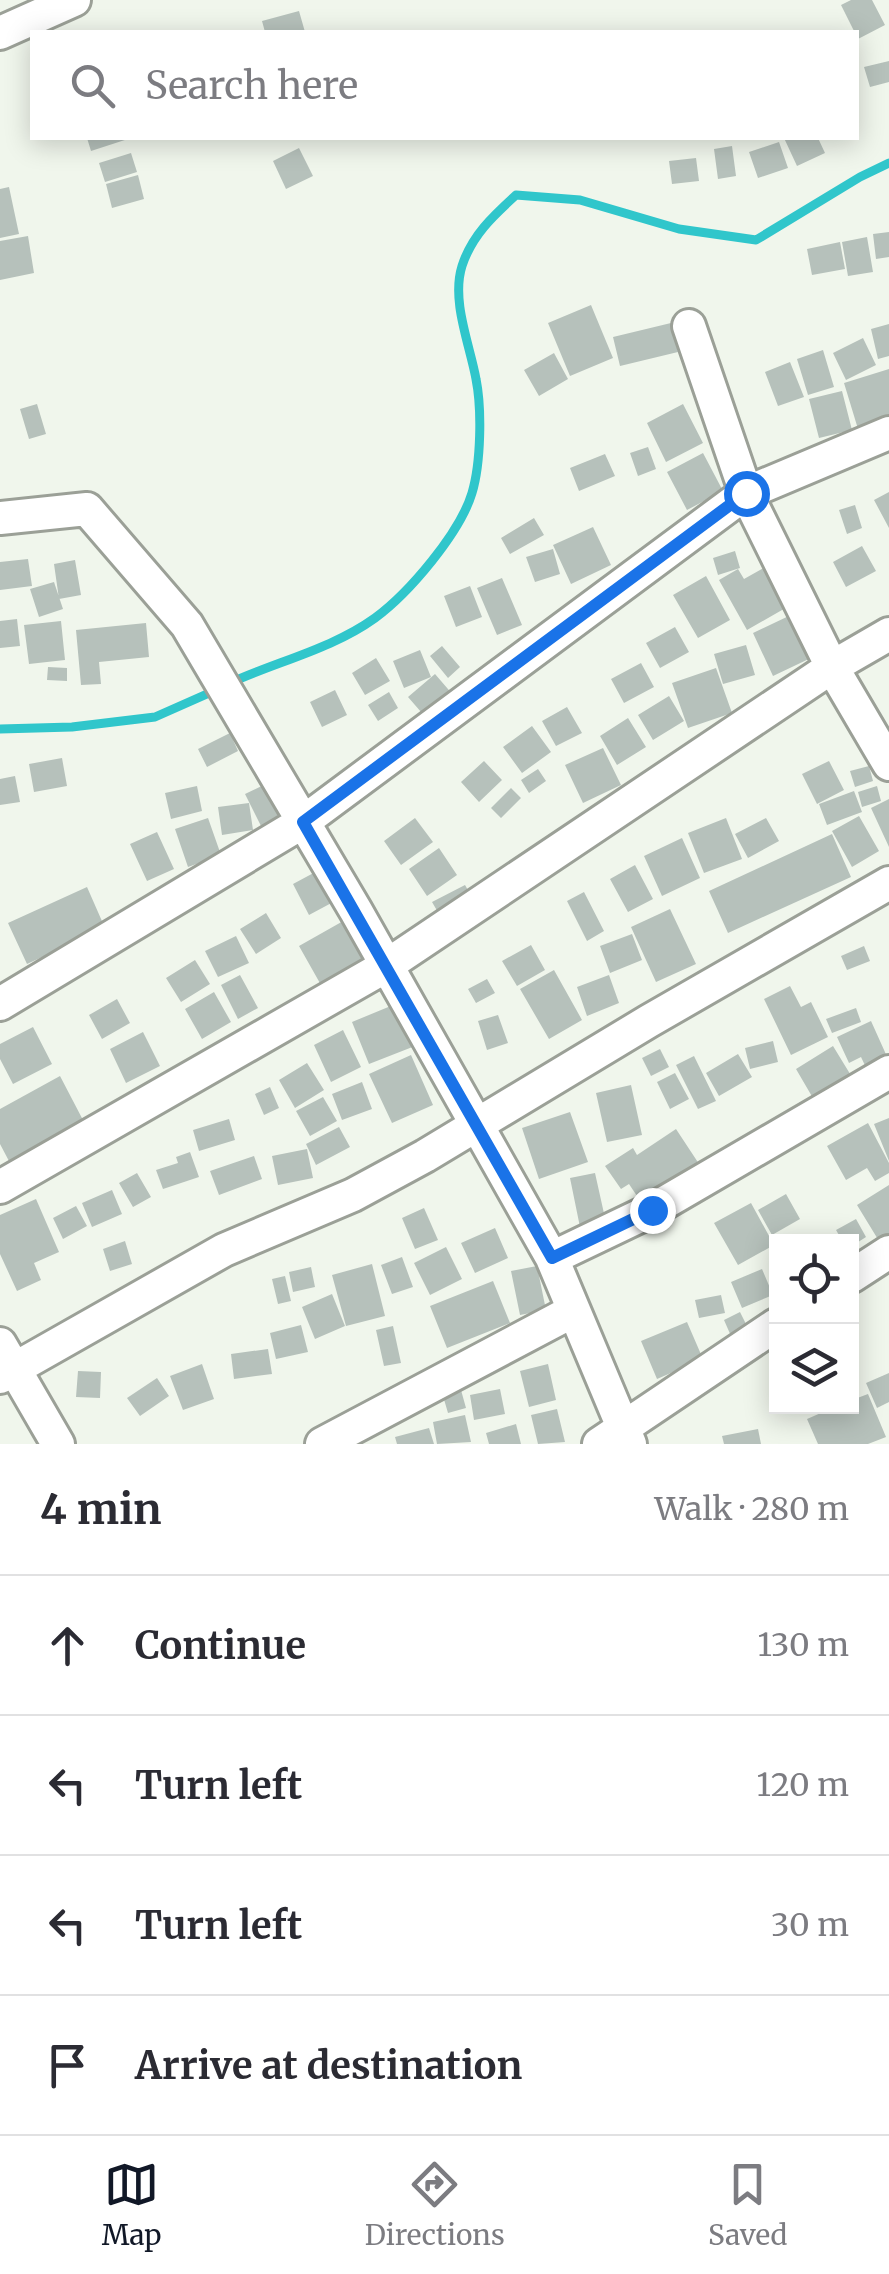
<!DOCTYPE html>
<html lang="en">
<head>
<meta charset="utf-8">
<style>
  :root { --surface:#fff; --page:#f7f7f7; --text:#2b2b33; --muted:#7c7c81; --line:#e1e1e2; --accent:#111827 }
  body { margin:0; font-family:Merriweather,serif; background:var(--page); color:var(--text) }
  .controls { position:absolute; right:30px; bottom:30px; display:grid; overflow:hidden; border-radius:0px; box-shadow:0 5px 25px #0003 }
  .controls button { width:90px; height:90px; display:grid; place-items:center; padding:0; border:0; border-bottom:2px solid var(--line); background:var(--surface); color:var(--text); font:50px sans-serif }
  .stop { position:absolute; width:30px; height:30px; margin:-22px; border:8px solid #1a73e8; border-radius:50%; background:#fff }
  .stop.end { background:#1a73e8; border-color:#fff; box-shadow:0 2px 10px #0008 }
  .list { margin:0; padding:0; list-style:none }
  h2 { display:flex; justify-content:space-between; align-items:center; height:130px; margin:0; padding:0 40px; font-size:42px }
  h2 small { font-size:32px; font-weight:400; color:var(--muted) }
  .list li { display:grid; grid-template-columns:65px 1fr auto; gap:30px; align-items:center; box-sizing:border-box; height:140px; padding:0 40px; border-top:2px solid var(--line) }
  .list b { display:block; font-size:38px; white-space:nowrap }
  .list em { font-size:32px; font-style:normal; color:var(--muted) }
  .icon { flex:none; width:55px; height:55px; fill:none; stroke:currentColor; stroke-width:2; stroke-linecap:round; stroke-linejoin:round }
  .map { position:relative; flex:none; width:889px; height:1444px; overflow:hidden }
  .search { position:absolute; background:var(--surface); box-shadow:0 5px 25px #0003; left:30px; right:30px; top:30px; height:110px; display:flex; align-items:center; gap:25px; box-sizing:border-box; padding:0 35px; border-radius:0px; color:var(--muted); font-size:38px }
  .sheet { height:690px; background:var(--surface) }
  nav { display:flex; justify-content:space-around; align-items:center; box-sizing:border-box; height:140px; border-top:2px solid var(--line); background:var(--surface); font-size:28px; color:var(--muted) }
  nav a { display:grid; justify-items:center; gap:5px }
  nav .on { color:var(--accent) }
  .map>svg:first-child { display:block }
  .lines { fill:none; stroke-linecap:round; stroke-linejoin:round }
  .stream { stroke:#30c6cb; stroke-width:9 }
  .building { fill:#b6c1bb }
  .street-casing { stroke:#9ba097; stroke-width:38 }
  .street { stroke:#fff; stroke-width:32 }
  .route { stroke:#1a73e8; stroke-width:12 }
</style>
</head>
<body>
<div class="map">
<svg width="889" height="1444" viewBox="0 0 889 1444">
  <rect width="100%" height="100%" fill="#f0f6ec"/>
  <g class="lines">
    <!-- stream -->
    <path class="stream" d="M230,683C278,661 332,649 375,618C409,593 460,533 472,493C481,463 482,409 476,379C470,345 451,301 462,266C472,235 493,216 516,195L580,200L679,229L756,240L860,177L889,163
      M0,729L72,727L155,717L216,690"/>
  </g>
  <!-- building -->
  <path class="building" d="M851,0H872L885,25L858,39L841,5Z
    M299,11L305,32H265L262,21Z
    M889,61V82L870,87L864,67Z
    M87,138H131L91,151Z
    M784,138H818L825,153L797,166Z
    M779,142L788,168L758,178L749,152Z
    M732,146L736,176L718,179L714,149Z
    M299,148L313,176L286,189L273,161Z
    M131,153L137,172L105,182L99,163Z
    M696,158L699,181L672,184L669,161Z
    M138,175L144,199L112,208L106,184Z
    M9,187L19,234L0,238V189Z
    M889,232V257L876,259L873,234Z
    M28,236L34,273L0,280V241Z
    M867,237L873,272L848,276L842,242Z
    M840,242L845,269L812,275L807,249Z
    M591,305L613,358L570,376L548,323Z
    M671,323L678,352L620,366L613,337Z
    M889,324V356L878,359L871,329Z
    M863,338L876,365L846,380L833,353Z
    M823,350L834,387L808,395L797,359Z
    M554,353L568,379L539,396L524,370Z
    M790,362L804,397L778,406L765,372Z
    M889,369V420L858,429L844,383Z
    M842,391L852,430L819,438L809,399Z
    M37,404L46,434L29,439L20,409Z
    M683,404L703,443L666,462L647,423Z
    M648,447L656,469L638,476L630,453Z
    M703,453L723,491L687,510L667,472Z
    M605,454L615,476L579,491L570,468Z
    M889,492V528L874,500Z
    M855,505L862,528L847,534L839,510Z
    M534,518L544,535L510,554L501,538Z
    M593,527L611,565L571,584L553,545Z
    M862,546L876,571L846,587L833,562Z
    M553,549L560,574L535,582L526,557Z
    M735,551L740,568L718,575L713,558Z
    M28,559L32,586L0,590V562Z
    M75,560L81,595L59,599L54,564Z
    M767,566L789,606L747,630L719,580L738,569L744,579Z
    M706,576L730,620L698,638L673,595Z
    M502,578L522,625L497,635L477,588Z
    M54,582L63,609L39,617L30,589Z
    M470,586L482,617L456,627L444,596Z
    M793,614L813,657L773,676L753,633Z
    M17,619L20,646L0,648V621Z
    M61,621L65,660L29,664L24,625Z
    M146,623L149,657L99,662L101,684L81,685L76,630Z
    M675,627L689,652L660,668L646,643Z
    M746,645L755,675L723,684L714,654Z
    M442,646L460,667L448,678L430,656Z
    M420,650L431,677L404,688L393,661Z
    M376,658L390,681L365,695L352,673Z
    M641,663L654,687L624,703L611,679Z
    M48,667L67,668V681L47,680Z
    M716,668L732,713L688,728L672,683Z
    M435,674L454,696L428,720L408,697Z
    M335,690L347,715L322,727L310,702Z
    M389,692L398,708L378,721L368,705Z
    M669,696L684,721L653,740L638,715Z
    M567,707L582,733L556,746L542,721Z
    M628,718L646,747L617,765L600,736Z
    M532,726L551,752L522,773L503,747Z
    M230,733L238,751L207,767L198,749Z
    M603,748L621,785L583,803L565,765Z
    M62,758L67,786L34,792L29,764Z
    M484,761L502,780L479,802L461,782Z
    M829,761L844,790L817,804L802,774Z
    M869,766L873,781L855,787L850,771Z
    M538,769L546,781L529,793L521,780Z
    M15,776L20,802L0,805V779Z
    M274,780L294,823L266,836L245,794Z
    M197,786L202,811L171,819L165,793Z
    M877,786L881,801L862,807L858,792Z
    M511,788L521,798L501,818L491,808Z
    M854,791L862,812L827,825L819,804Z
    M889,799V847L871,808Z
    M249,803L253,830L222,835L218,807Z
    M859,816L879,851L852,867L832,831Z
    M208,818L221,855L188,867L175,829Z
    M415,818L433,842L401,865L384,841Z
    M726,818L742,859L704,873L688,833Z
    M766,818L779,841L748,858L735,834Z
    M157,832L174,869L147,881L130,844Z
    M832,834L851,877L728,933L709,891Z
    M682,838L700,878L662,896L644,856Z
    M439,848L457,875L427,896L409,869Z
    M635,865L653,899L628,912L610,879Z
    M321,869L337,900L309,915L293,884Z
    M465,885L472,897L439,914L432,902Z
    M87,887L105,928L27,964L8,923Z
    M584,892L604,931L587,941L567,901Z
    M670,909L696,964L656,982L631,927Z
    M266,913L281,938L256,954L240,929Z
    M345,920L367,960L321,985L299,946Z
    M632,934L642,960L610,973L600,946Z
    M236,936L249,963L218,977L205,951Z
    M531,945L545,970L517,986L502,961Z
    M864,946L870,961L847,970L841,956Z
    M195,960L210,984L181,1002L166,978Z
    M554,970L582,1020L549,1039L520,989Z
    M240,975L258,1008L238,1019L221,985Z
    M609,975L619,1003L587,1016L577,987Z
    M487,979L495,993L476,1003L468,989Z
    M790,986L801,1007L811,1002L828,1037L791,1055L764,999Z
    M214,992L231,1022L202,1039L185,1009Z
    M117,999L130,1023L102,1039L89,1015Z
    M398,1003L415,1046L369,1064L352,1022Z
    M856,1008L861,1022L832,1033L826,1019Z
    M498,1015L508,1043L487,1050L478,1021Z
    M871,1021L889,1061L870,1076L861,1057L849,1063L837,1037Z
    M33,1027L52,1064L13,1084L0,1059V1044Z
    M343,1030L361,1067L331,1082L314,1045Z
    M143,1032L160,1066L126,1083L110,1049Z
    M773,1041L778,1062L750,1069L745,1048Z
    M833,1046L855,1082L817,1105L796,1069Z
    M660,1049L669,1067L651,1076L642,1058Z
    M738,1054L752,1077L719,1096L706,1073Z
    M411,1055L433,1105L392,1123L369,1074Z
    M694,1056L716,1101L698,1109L676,1065Z
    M307,1063L324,1090L295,1108L279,1080Z
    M675,1073L689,1099L670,1109L657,1082Z
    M60,1076L84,1122L10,1163L0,1144V1109Z
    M362,1082L372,1109L342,1120L332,1094Z
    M631,1085L642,1135L607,1142L596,1093Z
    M270,1087L279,1108L264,1115L255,1094Z
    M323,1097L337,1121L310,1136L296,1111Z
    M570,1112L588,1162L539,1179L522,1128Z
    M889,1118V1161L874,1124Z
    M229,1119L235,1140L199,1151L193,1130Z
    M868,1123L889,1163V1173L875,1181L867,1168L846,1180L827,1146Z
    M339,1127L350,1147L316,1165L306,1144Z
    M676,1129L705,1173L647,1211L629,1184L621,1189L605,1166L633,1148L637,1155Z
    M307,1149L313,1178L278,1185L272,1156Z
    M190,1152L199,1177L163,1189L156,1170L178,1163L176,1157Z
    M254,1156L262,1179L219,1195L210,1171Z
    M137,1173L151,1197L133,1207L119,1183Z
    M595,1173L607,1227L581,1232L570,1178Z
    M889,1185V1235L879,1241L857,1205Z
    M112,1190L122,1214L92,1227L82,1203Z
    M786,1194L800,1219L772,1235L758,1210Z
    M36,1199L59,1252L34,1263L41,1280L17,1291L0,1254V1215Z
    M751,1203L774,1245L738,1265L714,1223Z
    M76,1206L87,1226L63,1239L53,1218Z
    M424,1208L438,1240L415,1249L402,1218Z
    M856,1219L866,1237L852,1246V1242H843L836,1230Z
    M495,1228L508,1258L475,1273L461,1243Z
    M125,1241L132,1264L110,1271L103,1249Z
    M446,1247L462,1279L430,1295L414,1263Z
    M402,1257L413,1287L392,1294L381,1265Z
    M372,1264L385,1316L346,1326L332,1275Z
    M537,1266L546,1310L520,1315L511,1271Z
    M311,1267L315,1287L293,1292L289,1272Z
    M762,1269L773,1295L742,1308L731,1282Z
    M285,1276L291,1301L278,1304L272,1279Z
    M493,1281L510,1323L447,1348L430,1306Z
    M332,1294L345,1326L315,1339L302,1307Z
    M721,1295L725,1313L699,1318L695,1300Z
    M740,1312L748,1328L731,1336L724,1320Z
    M687,1322L703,1359L657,1379L641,1341Z
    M301,1325L308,1352L276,1359L270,1333Z
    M393,1326L401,1363L384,1366L376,1330Z
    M268,1349L272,1374L234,1379L231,1354Z
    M202,1364L214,1399L183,1410L170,1376Z
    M548,1364L556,1400L529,1407L520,1371Z
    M78,1371L101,1372L100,1398L76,1397Z
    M889,1373V1402L877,1408L866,1383Z
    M157,1378L169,1396L140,1416L127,1398Z
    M500,1389L505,1414L474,1420L470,1395Z
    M461,1390L466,1408L448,1413L443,1396Z
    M868,1394L886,1437L868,1444H818L807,1419L837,1406H852V1400Z
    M557,1409L565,1442L538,1444L531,1415Z
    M465,1415L471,1442L437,1444L433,1422Z
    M516,1424L521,1444H489L486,1433Z
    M429,1428L434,1444H397L395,1437Z
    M758,1429L761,1444H724L722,1436Z"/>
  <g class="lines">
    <!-- street casing -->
    <g class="street-casing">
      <path id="street" d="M0,33L74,0
        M689,326L746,493L832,667L889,764
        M0,518L87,509L187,625L356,911L552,1258L630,1444
        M0,1004L303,822L746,493L889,433
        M0,1187L386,966L832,667L889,634
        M552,1258L652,1210L889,1072
        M852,1276L889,1252
        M0,1344L58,1444
        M0,1377L224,1250L353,1195L425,1156L649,1021L889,883
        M322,1444L573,1311
        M599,1444L776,1325"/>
    </g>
    <!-- street -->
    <use href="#street" class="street"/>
  </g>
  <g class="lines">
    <!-- route -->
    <path class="route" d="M652,1210L552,1258L303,822L746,493"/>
  </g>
</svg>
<div class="controls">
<button><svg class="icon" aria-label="locate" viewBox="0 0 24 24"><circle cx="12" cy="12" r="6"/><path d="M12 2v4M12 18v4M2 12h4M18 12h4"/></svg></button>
<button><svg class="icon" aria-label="layers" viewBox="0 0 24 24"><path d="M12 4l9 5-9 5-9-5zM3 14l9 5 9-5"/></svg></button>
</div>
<div class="stop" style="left:746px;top:493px"></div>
<div class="stop end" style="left:652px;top:1210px"></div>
<div class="search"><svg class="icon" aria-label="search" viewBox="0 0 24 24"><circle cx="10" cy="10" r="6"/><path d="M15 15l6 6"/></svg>Search here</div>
</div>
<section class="sheet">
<h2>4 min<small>Walk · 280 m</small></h2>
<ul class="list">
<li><svg class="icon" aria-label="ahead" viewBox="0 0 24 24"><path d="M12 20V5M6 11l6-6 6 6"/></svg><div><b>Continue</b></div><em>130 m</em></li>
<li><svg class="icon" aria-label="left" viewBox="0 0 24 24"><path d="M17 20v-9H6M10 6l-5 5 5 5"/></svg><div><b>Turn left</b></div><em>120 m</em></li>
<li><svg class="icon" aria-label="left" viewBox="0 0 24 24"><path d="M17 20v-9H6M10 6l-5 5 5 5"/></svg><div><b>Turn left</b></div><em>30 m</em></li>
<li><svg class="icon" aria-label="arrive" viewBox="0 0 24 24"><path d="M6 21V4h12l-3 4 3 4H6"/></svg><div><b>Arrive at destination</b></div></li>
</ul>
</section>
<nav>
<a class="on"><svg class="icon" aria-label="map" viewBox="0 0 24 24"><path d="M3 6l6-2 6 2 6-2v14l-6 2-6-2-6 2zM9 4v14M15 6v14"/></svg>Map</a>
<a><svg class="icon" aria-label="directions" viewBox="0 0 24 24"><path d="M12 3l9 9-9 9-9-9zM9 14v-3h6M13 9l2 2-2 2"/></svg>Directions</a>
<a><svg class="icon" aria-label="saved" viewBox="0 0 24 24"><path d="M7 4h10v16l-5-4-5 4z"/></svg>Saved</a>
</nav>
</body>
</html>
